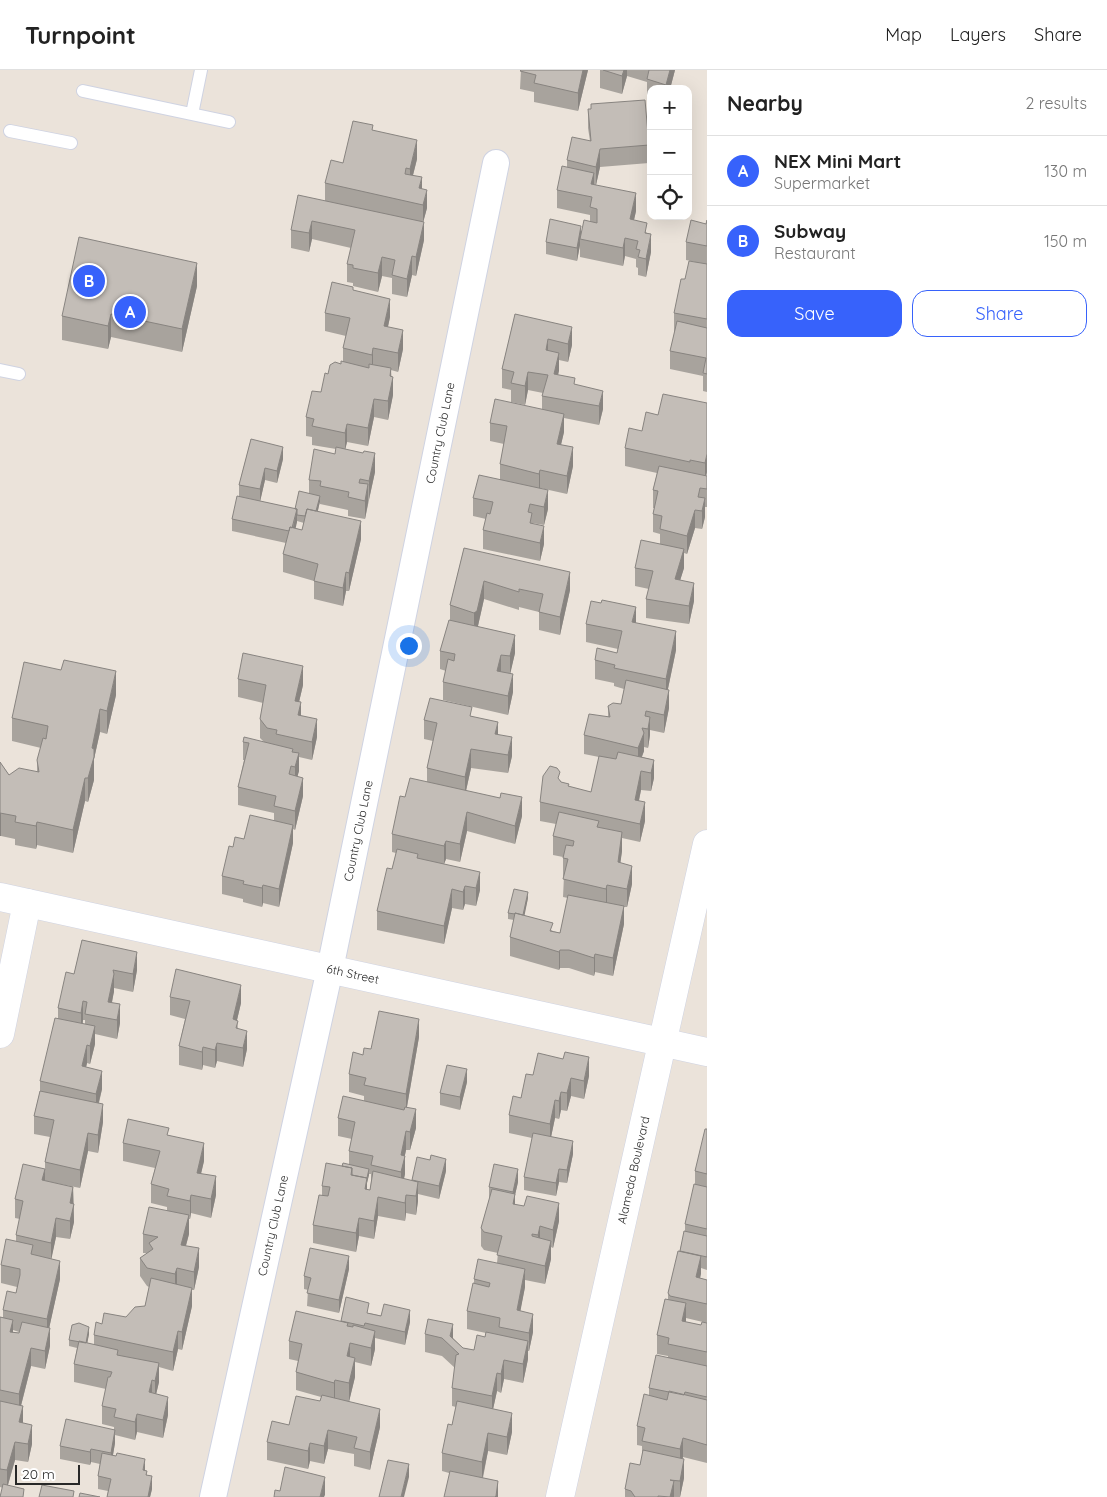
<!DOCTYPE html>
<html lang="en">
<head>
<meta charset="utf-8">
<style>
  :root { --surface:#fff; --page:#f6f6f6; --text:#222; --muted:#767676; --line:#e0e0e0; --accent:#3762fb }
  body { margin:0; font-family:Quicksand,sans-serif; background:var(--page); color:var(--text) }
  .controls { position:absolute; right:15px; top:15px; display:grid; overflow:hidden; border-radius:10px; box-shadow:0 5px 20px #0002 }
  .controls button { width:45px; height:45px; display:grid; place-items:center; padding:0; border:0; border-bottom:1px solid var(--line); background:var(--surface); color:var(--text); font:25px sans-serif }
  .scale { position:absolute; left:15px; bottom:12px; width:65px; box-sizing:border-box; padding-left:5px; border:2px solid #282828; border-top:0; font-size:14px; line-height:18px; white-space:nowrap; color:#282828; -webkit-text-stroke:4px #fff; paint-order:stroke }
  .you { position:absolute; left:408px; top:575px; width:18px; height:18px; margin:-12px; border:4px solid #fff; border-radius:50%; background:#1a73e8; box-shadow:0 0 0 8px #1a73e833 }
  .badge { display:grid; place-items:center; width:32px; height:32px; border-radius:50%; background:var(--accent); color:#fff; font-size:16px; font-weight:700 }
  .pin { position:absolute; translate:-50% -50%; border:2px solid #fff; box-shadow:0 1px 5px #0006 }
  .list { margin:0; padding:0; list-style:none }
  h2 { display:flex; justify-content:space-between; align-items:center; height:65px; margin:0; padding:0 20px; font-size:21px }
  h2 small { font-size:16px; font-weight:400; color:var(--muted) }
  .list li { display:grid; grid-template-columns:32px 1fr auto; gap:15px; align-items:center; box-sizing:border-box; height:70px; padding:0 20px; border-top:1px solid var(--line) }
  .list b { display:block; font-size:19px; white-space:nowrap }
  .list p { margin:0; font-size:16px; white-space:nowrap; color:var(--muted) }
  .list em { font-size:16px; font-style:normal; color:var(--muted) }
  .actions { display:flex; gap:10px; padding:15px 20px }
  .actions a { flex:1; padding:11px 0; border:1px solid var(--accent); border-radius:15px; text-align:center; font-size:18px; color:var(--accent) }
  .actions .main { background:var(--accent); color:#fff }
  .icon { flex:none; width:28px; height:28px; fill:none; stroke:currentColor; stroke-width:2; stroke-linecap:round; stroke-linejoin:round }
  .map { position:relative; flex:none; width:707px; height:1427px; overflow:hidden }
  header { display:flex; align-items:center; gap:30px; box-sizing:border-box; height:70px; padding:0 25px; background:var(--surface); border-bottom:1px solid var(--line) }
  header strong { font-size:24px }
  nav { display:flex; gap:28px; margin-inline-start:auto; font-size:18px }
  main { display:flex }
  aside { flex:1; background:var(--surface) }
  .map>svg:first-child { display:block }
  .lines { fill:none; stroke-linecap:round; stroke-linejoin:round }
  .service-casing { stroke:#cfd3e2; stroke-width:14 }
  .minor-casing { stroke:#cfd3e2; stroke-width:28 }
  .tertiary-casing { stroke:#cfd3e2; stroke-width:29 }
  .secondary-casing { stroke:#cfd3e2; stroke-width:29 }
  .service { stroke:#fff; stroke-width:12 }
  .minor { stroke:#fff; stroke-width:26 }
  .tertiary { stroke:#fff; stroke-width:28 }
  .secondary { stroke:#fff; stroke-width:28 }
  .wall { fill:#a8a39d; fill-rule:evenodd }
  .shaded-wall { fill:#888480 }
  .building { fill:#c3bdb7; stroke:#888480 }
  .labels { text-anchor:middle; stroke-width:5; stroke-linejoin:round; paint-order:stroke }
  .street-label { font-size:12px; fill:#282828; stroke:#fff }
</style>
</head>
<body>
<header>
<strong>Turnpoint</strong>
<nav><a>Map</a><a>Layers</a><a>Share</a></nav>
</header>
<main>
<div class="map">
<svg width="707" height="1427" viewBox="0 0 707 1427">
  <rect width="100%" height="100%" fill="#ebe3da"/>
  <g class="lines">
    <!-- service casing -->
    <g class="service-casing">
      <path id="service" d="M83,21L229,52
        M192,44L201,0
        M10,61L71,73
        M0,300L19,304"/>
    </g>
    <!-- minor casing -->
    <g class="minor-casing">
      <g id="minor">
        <path id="s1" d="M213,1427L330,899L496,93"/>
      </g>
    </g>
    <!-- tertiary casing -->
    <g class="tertiary-casing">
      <g id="tertiary">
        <path id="s2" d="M0,827L707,982"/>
        <path d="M0,964L27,833"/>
      </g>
    </g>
    <!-- secondary casing -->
    <g class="secondary-casing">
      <g id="secondary">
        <path id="s3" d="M560,1427L707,774"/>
      </g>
    </g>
    <!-- service -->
    <use href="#service" class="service"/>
    <!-- minor -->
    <use href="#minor" class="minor"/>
    <!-- tertiary -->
    <use href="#tertiary" class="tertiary"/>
    <!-- secondary -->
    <use href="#secondary" class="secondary"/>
  </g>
  <!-- wall -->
  <path class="wall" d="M521,0H588L578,41L534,32V22L520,19Z
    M600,0H675L670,19H651V29L647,28V12L627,6L622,24L600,18Z
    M588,39L649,75V93L600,97L596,115L636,141L634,150L647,163L651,182L646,207L638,205V198L636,197V189L625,186L623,196L580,187V175L577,191L546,184V172L581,162L590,151V145L557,138V120L567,97V90L590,71L588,58Z
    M373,61L417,89L413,105L422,119L427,138L423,152L424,170L416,206L412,205L407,227L392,224V208L382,206L378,222L353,216V213L347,212V194L351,178L312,169L309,182L291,178V160L325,131V113Z
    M707,150V322L703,321V306L670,299V281L675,261H674V243L685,209L695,192L686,190V172L706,154Z
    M197,216L182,282L111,267L108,279L62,270V246Z
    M353,220L390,247L388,257L403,279L398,302L391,300L393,325L388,350L374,347L368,376L347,372L345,379L375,402L365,449L348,446V440L320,434V429L318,441L361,469L349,521H346L343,536L314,529V511L283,502V484L286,473L232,461V449L239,427V415L251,369L283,389L277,413L265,410L260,431L295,439L309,423V410L335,384L336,379L312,375V367L306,366V347L321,322L328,304L343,292V278L346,266L325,261V243ZM297,451L304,453L302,460L295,458Z
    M515,244L572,275L568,292L559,290L558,305L575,315L603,339L599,355L564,348V362L561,374L573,396L567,424L540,418L548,439L544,455L532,453L544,474L540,491L483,479V460L486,449L473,446V428L500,410V394L504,374L490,371V353L542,339V326L543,323L528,320L525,335L511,332V320L502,318V299Z
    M707,333V402L706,406H707V437H705V447L702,459L695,458L687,484L684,483V498L680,510L694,531L689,554L646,548V529L649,519L635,516V498L660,474V464L653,462V444L654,438H653V420L657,403L625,396V378L658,345Z
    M464,478L570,520L560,565L539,560V542L519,537V540L484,529L478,556L515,583L510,603L513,622L508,645L443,630V612L446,601L440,599V581L450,550V535Z
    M636,553L676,580L668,619L669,638L664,663L650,660V665L648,678L644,677V681L642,687L654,690V708L651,721L641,720L639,731L645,751L640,772L622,768V781L620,793L632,814L627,837H624V854L613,906L595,902L594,906L569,898H560L559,900L510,886V867L514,850L508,849V843L528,828L524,845L553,861L560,863L568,828L563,827L564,806H563V787L553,785V766L556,754L540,751V732L560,710L561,712L569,717L591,722L599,687L584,684V665L608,647V636L621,634L624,619L614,616V613L595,609V590L617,583L618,579L586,572V554Z
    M238,609L303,615L299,632L301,646L317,667L312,690L299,687V701L297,706L303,726L295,760L293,759V773L279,837L263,833L262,837L243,832V829L222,824V806L233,777L274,750V743L238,735V717L244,690H243V672H264L260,668V649L263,633L238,627Z
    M116,625L107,664L100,662L94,689V710L88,732L85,731L73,783L37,775L36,779L15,775V769L1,766L0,692L9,705L37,702V690L41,678L12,671V648Z
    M472,646L498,664L512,686L508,703L471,698L466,721L522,746L515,774L467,761L460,792L446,789L444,794L480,820L476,836L465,834L463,840L452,838L444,874L377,860V841L392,799L396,783L392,782V764L405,727L427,712V698L433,671L424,669V650Z
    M82,870L137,900L133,922L114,918L112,933L120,953L117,969L95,964V974L90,994L87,993L86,997L102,1019L99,1033L103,1052L98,1083L88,1081L80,1118L45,1111L73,1117L74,1152L70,1169L56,1167L51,1189L60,1209L49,1258L50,1276L45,1299L31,1296L21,1336L23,1353L32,1374L28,1392L15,1390L8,1415L24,1425L0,1417V1247L3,1248V1240L16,1223L17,1217L1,1213V1195L16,1171V1165L20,1149L15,1148V1129L45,1099V1092L50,1067L34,1064V1046L40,1021V1011L58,949V938L74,904ZM83,950H85V954H83ZM13,1260L19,1262V1263L13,1262Z
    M170,927L241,933L237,950L238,959L247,979L243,997L217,991L215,998L203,995L202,1000L179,995V976L185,949L170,945Z
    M419,967L407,1037L416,1058L410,1080H406L405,1085V1104L404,1109L412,1111L446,1101L439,1129L418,1124V1131L416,1145L406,1143L405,1151L378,1146L374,1169L359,1166L356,1182L313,1173V1155L322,1125V1116L342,1096L349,1095V1081L352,1069L338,1066V1048L364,1031V1026L349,1022V1004L363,985L371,979ZM369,1104H371V1112L370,1120H367V1113Z
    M533,1005L589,1006L584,1029L571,1026L567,1041L561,1040L559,1049L555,1048L551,1067L573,1084L567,1113L559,1112L556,1126L524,1120V1107L532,1068L509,1063V1045L521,1028Z
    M467,1012L460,1040L440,1035V1023Z
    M707,1059V1200L701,1198L700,1208L707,1210V1253L686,1248V1252L701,1255L707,1253V1393L683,1387L682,1389L684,1408L680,1427H625V1419L640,1395L642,1387V1376L637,1375V1356L649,1325V1318L668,1288V1286L657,1284V1265L668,1229V1223L685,1161V1154L695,1114V1101Z
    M169,1065L204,1091L201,1103L216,1125L211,1148L191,1143L190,1149H189V1164L186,1176L199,1197L194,1220H192V1236L182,1280L178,1279L173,1301L159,1297V1312L156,1324L168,1345L163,1368L137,1362L135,1370L115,1365V1373L113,1385L145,1400L152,1419L150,1427H107L108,1421L98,1419V1406L100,1394L91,1392L90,1395L60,1389V1376L114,1360V1357L102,1354V1336L106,1319L74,1312V1294L77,1278L69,1276V1270L89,1264L87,1273L94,1275V1265L102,1254L126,1247L145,1236L149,1217L147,1216L140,1206V1188L147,1183H143V1164L167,1141V1137L151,1133V1114L155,1098L123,1091V1073Z
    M518,1112L515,1125V1134L559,1151L553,1178L551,1177V1189L545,1214L525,1210V1217L520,1241L533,1262L529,1281H528V1289L523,1313L504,1309L501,1323L497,1321L493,1339L512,1362L507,1385L488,1381L483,1408L498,1427L449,1403L442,1401V1383L452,1355L456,1337L452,1336V1318L455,1298L442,1286L425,1282V1264L453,1268L463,1278L474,1280L485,1267L486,1263L467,1259V1241L474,1213V1209L497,1193L498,1183L484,1180L481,1176V1158L489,1130V1117Z
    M349,1199L339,1243L307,1236L308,1220L304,1219V1206Z
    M369,1243L410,1252L405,1275L375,1268V1279L371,1296L355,1292V1307L349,1331L380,1357L370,1400L354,1396V1384L328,1379L324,1394L310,1391L308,1399L267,1390V1372L320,1331L321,1327L296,1320V1302L298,1291L289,1289V1271L341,1251Z"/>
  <!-- shaded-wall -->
  <path class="shaded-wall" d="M583,0H588L578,41V23Z
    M624,0H627V6L622,24V6Z
    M670,0H675L670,19H666V15Z
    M417,70V89L410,117V99Z
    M600,79V97L596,115V97Z
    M594,103V121L592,127L591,114Z
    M422,107V126L419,118Z
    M427,120V138L423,153V135Z
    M636,123V141L630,167V149Z
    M312,151V169L309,182V163Z
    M424,152V170L416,206V187Z
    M581,156V168L580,169V175L577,191V178Z
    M651,164V182L646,207V189Z
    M625,168V186L623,196V178Z
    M412,186V205L407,227V209Z
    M382,187V206L378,222V203Z
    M197,193V216L182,282V259Z
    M390,229V247L384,274V256Z
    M111,244V267L108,279V256Z
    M572,257V275L568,292V274Z
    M403,260V279L398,302V283Z
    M548,269V288L546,280Z
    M373,278V296L372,303V285Z
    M559,283V301L554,322V304Z
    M391,298V313L393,307V325L388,350V331L390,306Z
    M528,302V320L525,335V316Z
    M603,321V339L599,355V336Z
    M374,329V347L368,376V358Z
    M564,344V362L557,392V374Z
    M347,354V372L345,381V363Z
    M283,377V389L277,413V401Z
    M573,377V396L567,424V406Z
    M375,383V402L369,429V411Z
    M707,384V402L705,411V393Z
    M265,398V410L260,432V419Z
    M540,400V418L539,422V404Z
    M368,414V433L365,449V431Z
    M548,420V439L544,455V437Z
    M320,426V432L314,455V449Z
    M705,428V447L702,459V441Z
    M297,439V452L292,475V462Z
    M695,440V458L687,484V466Z
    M361,451V469L349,521V503Z
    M544,456V474L540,491V473Z
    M684,479V498L675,527V509Z
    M346,502V521L343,536V518Z
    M570,502V520L560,565V547Z
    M484,511V529L477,560L474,561V543Z
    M694,513V531L689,554V536Z
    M636,537V555L632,552Z
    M676,561V580L666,628V609Z
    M515,565V583L510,605V586Z
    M501,585V603L497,601Z
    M303,596V615L295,649V631Z
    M116,601V625L107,664V641Z
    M513,604V622L508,645V626Z
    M669,620V638L664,663V645Z
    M301,632V650L298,645Z
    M100,639V662L94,689V710L88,732V708L92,678Z
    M650,647V665L648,678V659Z
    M317,649V667L312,690V672Z
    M498,652V670L495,664Z
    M644,663V681L638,696V678Z
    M512,667V686L508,703V685Z
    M471,679V698L465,725V707Z
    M299,683V701L295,716V697Z
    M654,690V708L651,721V703Z
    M641,701V720L635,748V730Z
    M85,708V731L73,783V760Z
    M303,708V726L295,760V741Z
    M522,727V746L515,774V756Z
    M645,732V751L640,772V754Z
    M1,742V766H0V743Z
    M467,742V761L460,792V774Z
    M37,752V775L36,779V756Z
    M293,755V773L279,837V819Z
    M622,762V781L618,811V792Z
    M446,771V789L444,794V776Z
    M632,796V814L627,837V819Z
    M480,802V820L476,836V818Z
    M263,815V833L262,837V818Z
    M607,815V833L606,837V819Z
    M465,816V834L463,840V822Z
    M452,819V838L444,874V856Z
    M528,822V828L523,853V846Z
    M624,836V854L613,906V888Z
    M560,880V898L559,900V882Z
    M137,882V900L133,922V904Z
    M595,884V902L594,906V888Z
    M114,904V922L108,950V932Z
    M241,915V933L233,967V949Z
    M83,931V950L81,961V943Z
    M120,934V953L117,969V950Z
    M419,949V967L406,1042V1024Z
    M95,956V974L90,994V976Z
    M247,961V979L243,997V978Z
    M217,973V991L215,998V980Z
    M87,975V993L82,1015V996Z
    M203,977V995L202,1000V982Z
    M589,987V1006L584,1029V1011Z
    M467,999V1012L460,1040V1027Z
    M102,1001V1019L96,1043V1024Z
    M571,1008V1026L567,1041V1023Z
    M561,1022V1040L559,1049V1031Z
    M555,1030V1048L550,1072V1054Z
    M103,1034V1052L98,1083V1065Z
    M416,1039V1058L410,1080V1062Z
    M406,1061V1080L401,1103V1085Z
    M88,1063V1081L80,1118V1100Z
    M573,1071V1084L567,1113V1100Z
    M204,1073V1091L197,1121V1103Z
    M405,1086V1104L401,1120V1102Z
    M446,1089V1101L439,1129V1116Z
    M45,1099V1117L42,1110Z
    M369,1099V1105L367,1113V1126L365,1119Z
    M518,1099V1112L515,1125V1142L513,1152V1122Z
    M559,1099V1112L556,1126V1113Z
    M216,1106V1125L211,1148V1129Z
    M418,1112V1131L416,1145V1126Z
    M73,1117L74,1152L70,1169V1133Z
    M191,1125V1143L190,1149V1131Z
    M406,1125V1143L405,1151V1133Z
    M378,1127V1146L374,1169V1151Z
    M559,1133V1151L553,1178V1160Z
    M189,1145V1164L181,1193V1175Z
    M56,1148V1167L51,1191V1173Z
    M359,1148V1166L356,1182V1163Z
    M540,1156V1175L538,1183V1165Z
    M551,1171V1189L545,1214V1196Z
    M199,1178V1197L194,1220V1202Z
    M349,1186V1199L339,1243V1230Z
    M701,1186V1204L696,1226V1207Z
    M60,1191V1209L47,1268V1249Z
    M177,1198V1217L175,1223V1204Z
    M525,1199V1217L517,1259V1240Z
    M192,1218V1236L182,1280V1262Z
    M686,1233V1251L682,1269V1251Z
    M410,1240V1252L405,1275V1262Z
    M533,1244V1262L529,1281V1263Z
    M13,1250V1268L10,1262Z
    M453,1254V1272L450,1266Z
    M89,1257V1264L86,1280V1273Z
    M50,1258V1276L45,1299V1281Z
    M178,1261V1279L173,1301V1282Z
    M375,1261V1279L371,1296V1278Z
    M528,1271V1289L523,1313V1294Z
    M350,1273V1291L347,1286Z
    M31,1278V1296L19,1343V1324Z
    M355,1288V1307L349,1332V1313Z
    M504,1290V1309L501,1323V1304Z
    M159,1293V1312L155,1329V1311Z
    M497,1303V1321L492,1344V1326Z
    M152,1310V1328L149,1322Z
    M335,1310V1328L334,1331V1313Z
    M168,1327V1345L163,1368V1350Z
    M23,1336V1354L19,1352Z
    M380,1339V1357L370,1400V1382Z
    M512,1343V1362L507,1385V1367Z
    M137,1344V1362L135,1370V1352Z
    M32,1355V1374L28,1392V1374Z
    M115,1360V1373L111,1396V1383Z
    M328,1360V1379L324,1394V1376Z
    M488,1363V1381L482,1410V1392Z
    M683,1368V1387L680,1397V1379Z
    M15,1372V1390L7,1418V1400Z
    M310,1373V1391L308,1399V1381Z
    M91,1379V1392L90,1395V1382Z
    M145,1389V1402L143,1400Z
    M684,1389V1408L680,1427V1411Z
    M409,1394V1407L404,1427H401Z
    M152,1406V1419L150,1427H148Z
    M325,1407V1425L324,1427H320Z
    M498,1411V1427H495Z
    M674,1411V1427H670Z"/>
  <!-- building -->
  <path class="building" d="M521,0H583L578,23L534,13L536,5L520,1Z
    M603,0H624L622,6Z
    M649,0H670L666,15L647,9Z
    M645,30L649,75L600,79L596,97L567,90L572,67L591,71L588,39H591V34Z
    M650,43H651V58H650Z
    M353,51L373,55L372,60L417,70L410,99L406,98L405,104L422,107L419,118L427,120L423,135L325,113L331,90L343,93Z
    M562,96L594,103L591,114L636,123L630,149L647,153L645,163L651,164L646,189L638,187L640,180L636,179L638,171L625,168L623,178L580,169L584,150L597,153V139L590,137L592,127L557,120Z
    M298,125L424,152L416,187L412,186L407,209L392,205L395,190L382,187L378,203L353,198V195L347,194L355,160L312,151L309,163L291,160Z
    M550,149L581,156L577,178L546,172Z
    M691,150L706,154L707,150V176L686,172Z
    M79,167L197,193L182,259L111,244L108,256L62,246Z
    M689,191L707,194V249L674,243L681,209H685Z
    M332,212L353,217V220L390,229L384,256L403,260L398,283L373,278L372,285L343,278L350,248L325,243Z
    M515,244L572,257L568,274L548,269L546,280L559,283L554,304L575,308L574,314L603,321L599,336L542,326L548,305L528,302L525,316L511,313L514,302L502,299Z
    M677,251L707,258V304L703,303L706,288L670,281Z
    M341,291L369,298V294L391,298L390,306L393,307L388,331L374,329L368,358L347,354L345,363L312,356L314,349L306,347L312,321L321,322L325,303L328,304L330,295L335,292L341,294Z
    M663,324L707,333V384L705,393L690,390V392L625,378L629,358L642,361L646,342L658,345Z
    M495,329L564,344L557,374L573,377L567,406L540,400L539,404L500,394L507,356L490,353Z
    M251,369L283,377L277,401L265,398L260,419L239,415Z
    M336,377L363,383L364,381L375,383L369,411L360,409L359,413L368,414L365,431L348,427L349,422L320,416L321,411L309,410L314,379L335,384Z
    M659,396L707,406V419L700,418L698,427L705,428L702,441L695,440L687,466L660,459L662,446L653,444L658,421L653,420Z
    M479,405L548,420L544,437L530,434L528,442L532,443L530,453L544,456L540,473L483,460L487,443L490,444L493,432L473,428Z
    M299,421L320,426L316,441L307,439L305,446L297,445V439H295Z
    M237,426L297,439L292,458L290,457L289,461L232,449Z
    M307,439L361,451L349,503L346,502L343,518L314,511L318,494L283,484L290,457L302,460Z
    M641,470L684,479L675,509L694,513L689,536L646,529L653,501L635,498Z
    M464,478L570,502L560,547L539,542L543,524L519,519V522L484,511L477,541L474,543L450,535Z
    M602,530L636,537L632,552L676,561L666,609L614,598L615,595L595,590L597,578L617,583L622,561L586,554L591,531L601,533Z
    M449,550L515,565L510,586L501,585L497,601L513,604L508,626L443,612L448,589L454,591L455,584L440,581Z
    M243,583L303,596L295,631L301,632L298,645L317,649L312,672L276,664L277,660L267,658L260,649L266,615L238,609Z
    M64,590L116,601L107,641L100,639L92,678L94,679V687L88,708H85L73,760L37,752L36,756L15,752L16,746L0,743V692L9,705L19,698L39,702L37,690L43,668L46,669L48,656L12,648L24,592L61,600Z
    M626,610L669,620L664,645L646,641L645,646L650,647L648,659L642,658L644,663L638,678L584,665L589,644L610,647L608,636L613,633L621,634Z
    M430,628L472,637L470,646L498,652L495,664L512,667L508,685L471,679L465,707L427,698L437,653L424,650Z
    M244,667L293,679L292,682L299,683L295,697L291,696L289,704L303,708L295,741L274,736L276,726L238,717L249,673L243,672Z
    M618,682L654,690L651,703L641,701L635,730L645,732L640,754L540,732L543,706L550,696L557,698L560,702L558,708L561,712L569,714L568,716L591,722L599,686L616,689Z
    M410,708L500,728L501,723L522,727L515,756L467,742L460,774L446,771L444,776L392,764L400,726L405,727Z
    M559,742L599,751L597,757L622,762L618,792L632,796L627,819L607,815L606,819L563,809L568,789L563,788L566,775L573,776L574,771L553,766Z
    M250,745L293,755L279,819L263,815L262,818L243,814L244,811L222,806L229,776L233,777L235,767L244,769Z
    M397,779L418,784L417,788L480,802L476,818L465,816L463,822L452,819L444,856L377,841L387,798L392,799Z
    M514,819L528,822L523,845L515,843V844L508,843Z
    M568,825L624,836L613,888L595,884L594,888L569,880H560L559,882L510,867L515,843L553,853L550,861L560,863Z
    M82,870L137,882L133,904L113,900L114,904L108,932L120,934L117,950L85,944L87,932L83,931L81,943L58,938L66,902L74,904Z
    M176,899L241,915L233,949L238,951L236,958L247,961L243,978L217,973L215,980L203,977L202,982L179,976L190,931L170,927Z
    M379,941L419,949L406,1024L364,1015L366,1008L349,1004L353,982L363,985L364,978L371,979Z
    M55,948L95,956L90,976L87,975L82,996L102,1001L96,1024L40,1011Z
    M565,982L589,987L584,1011L571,1008L567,1023L561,1022L559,1031L555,1030L550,1054L509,1045L513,1026L521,1028L526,1004L533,1005L538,983L563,989Z
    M447,995L467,999L460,1027L440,1023Z
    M40,1021L103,1034L98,1065L88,1063L80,1100L45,1092L54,1050L34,1046Z
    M343,1026L404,1040L405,1037L416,1039L410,1062L406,1061L401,1085L405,1086L401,1102L371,1095L373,1086L349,1081L355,1052L338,1048Z
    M128,1049L169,1058L167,1065L204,1073L197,1103L216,1106L211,1129L191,1125L190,1131L167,1126L169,1119L151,1114L160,1081L123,1073Z
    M705,1059H707V1104L695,1101Z
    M533,1063L573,1071L567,1100L559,1099L556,1113L524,1107Z
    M431,1085L446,1089L439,1116L412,1110L417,1087L430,1090Z
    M326,1093L352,1098L351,1105L367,1108L365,1119L370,1120L373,1101L418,1112L416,1126L406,1125L405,1133L378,1127L374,1151L359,1148L356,1163L313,1155L319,1125L328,1126L330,1117L322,1116Z
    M343,1093L369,1099L367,1108L352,1105V1098L342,1096Z
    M23,1094L45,1099L42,1110L73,1117L70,1133L74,1134L70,1151L56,1148L51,1173L16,1165L23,1131L15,1129Z
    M494,1094L518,1099L513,1122L489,1117Z
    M694,1114L707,1117V1159L685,1154Z
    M492,1119L515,1124L513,1134L524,1136L527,1126L559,1133L553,1160L540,1156L538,1165L532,1164V1166L551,1171L545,1196L497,1185L502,1166L484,1162L481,1158Z
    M149,1137L189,1145L181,1175L199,1178L194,1202L177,1198L175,1204L147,1198L140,1188L153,1179L149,1173L158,1167L143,1164Z
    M684,1161L707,1166V1187L680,1181Z
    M6,1169L33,1175L31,1184L60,1191L47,1249L3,1240L7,1221L16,1223L20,1205V1199L1,1195Z
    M310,1178L349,1186L339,1230L307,1223L311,1208L304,1206Z
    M678,1181L701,1186L696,1207L707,1210V1234L670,1226L668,1223Z
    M478,1189L525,1199L517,1240L533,1244L529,1263L499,1257L500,1248L467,1241L473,1213L489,1217L490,1213L474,1209Z
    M151,1208L192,1218L182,1262L178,1261L173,1282L94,1265L96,1252L102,1254L104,1243L126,1247L135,1237L145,1236Z
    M346,1227L369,1233L367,1243L381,1246L384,1234L410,1240L405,1262L365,1253L364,1256L341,1251Z
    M665,1229L686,1233L682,1251L701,1255L702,1252L707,1253V1282L668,1274L669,1268L657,1265Z
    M296,1241L348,1253L347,1256L353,1257V1255L375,1261L371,1278L350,1273L347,1286L355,1288L349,1313L335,1310L334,1313L296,1302L302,1274L289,1271Z
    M0,1247L13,1250L10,1262L19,1263L22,1252L50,1258L45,1281L31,1278L19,1324L0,1320Z
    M428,1249L453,1254L450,1266L463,1278L474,1280L477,1265L485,1267L486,1262L528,1271L523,1294L504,1290L501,1304L497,1303L492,1326L452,1318L456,1285L459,1284L442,1268L425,1264Z
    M79,1253L89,1257L86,1273L69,1270L72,1255Z
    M79,1271L118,1280L117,1285L159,1293L155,1311L152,1310L149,1322L168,1327L163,1350L137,1344L135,1352L114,1347L116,1339L102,1336L108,1307H110L112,1302L74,1294Z
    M656,1285L707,1296V1327L685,1322L684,1325L649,1318Z
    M669,1321L707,1330V1375L683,1368L680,1379L642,1371L645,1358L637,1356L644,1324L667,1330Z
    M322,1325L380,1339L370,1382L354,1378L357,1367L328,1360L324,1376L310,1373L308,1381L267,1372L272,1351L289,1355L296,1326L320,1331Z
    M0,1331L23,1336L19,1352L32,1355L28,1374L15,1372L7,1400L0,1399Z
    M457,1331L512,1343L507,1367L488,1363L482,1392L442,1383L448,1354L452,1355Z
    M66,1349L115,1360L111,1383L91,1379L90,1382L60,1376Z
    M643,1380L684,1389L680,1411L670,1410L674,1411L670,1427L658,1426V1427H635L631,1421L625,1419L630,1393L640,1395Z
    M102,1383L116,1386L117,1383L145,1389L143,1400L147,1401L146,1405L152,1406L148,1427H107L111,1409L98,1406Z
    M388,1390L409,1394L401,1427H379Z
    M285,1397L325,1407L320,1427H274L275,1420L280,1421Z
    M450,1401L498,1411L496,1426L495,1427H444Z
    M3,1414L24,1419L23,1427H0Z
    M42,1415L74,1421L73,1427H39Z
    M80,1423L100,1427H79Z"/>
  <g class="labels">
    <!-- street labels -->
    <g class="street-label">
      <text dy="4" stroke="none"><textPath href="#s1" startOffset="1088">Country Club Lane</textPath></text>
      <text dy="4" stroke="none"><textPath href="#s1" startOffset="682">Country Club Lane</textPath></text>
      <text dy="4" stroke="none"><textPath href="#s2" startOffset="361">6th Street</textPath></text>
      <text dy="4" stroke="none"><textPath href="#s3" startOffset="335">Alameda Boulevard</textPath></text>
      <text dy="4" stroke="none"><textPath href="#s1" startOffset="278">Country Club Lane</textPath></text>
    </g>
  </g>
</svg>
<div class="controls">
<button>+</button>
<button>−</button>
<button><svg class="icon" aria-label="locate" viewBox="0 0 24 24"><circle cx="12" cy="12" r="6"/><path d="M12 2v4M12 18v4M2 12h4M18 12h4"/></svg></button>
</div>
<div class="scale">20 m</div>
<div class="you"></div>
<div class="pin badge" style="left:130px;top:242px">A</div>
<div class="pin badge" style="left:89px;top:211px">B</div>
</div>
<aside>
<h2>Nearby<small>2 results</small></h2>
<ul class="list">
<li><span class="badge">A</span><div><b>NEX Mini Mart</b><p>Supermarket</p></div><em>130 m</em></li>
<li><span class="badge">B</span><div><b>Subway</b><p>Restaurant</p></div><em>150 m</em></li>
</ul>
<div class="actions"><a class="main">Save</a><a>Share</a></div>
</aside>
</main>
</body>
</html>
